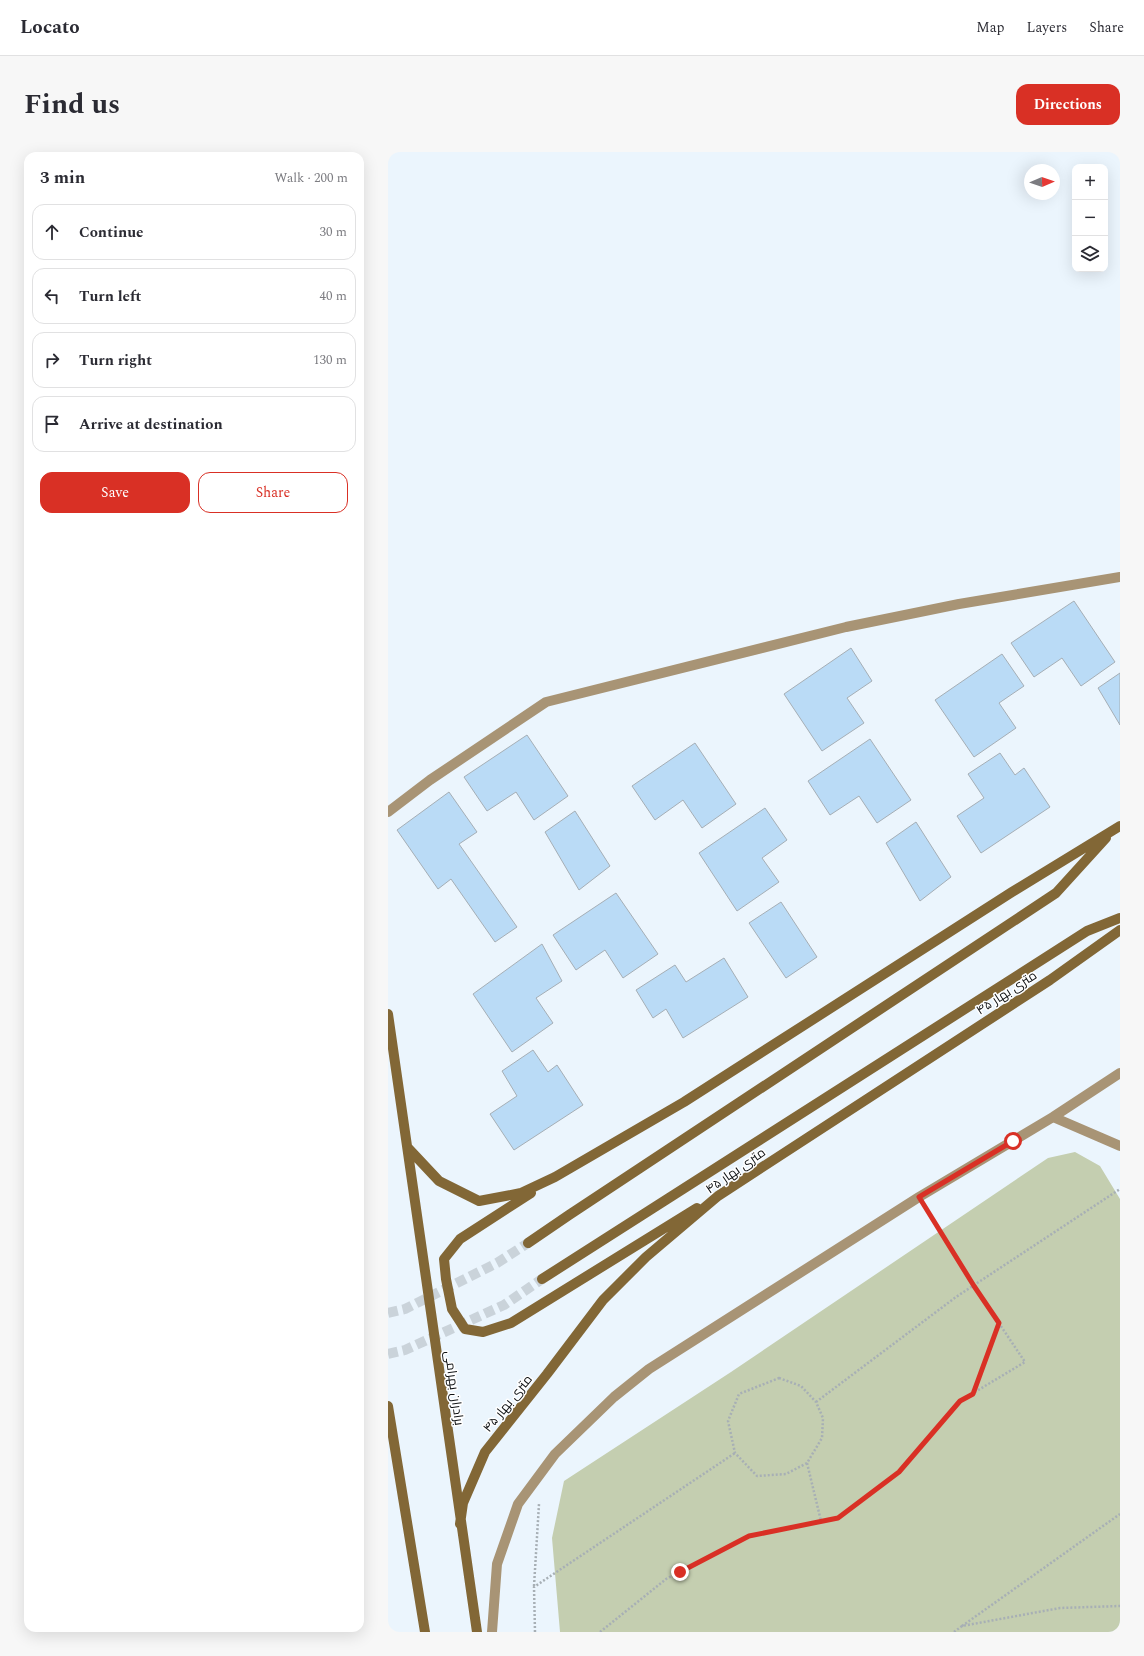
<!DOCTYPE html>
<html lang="en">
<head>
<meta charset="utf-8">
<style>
  :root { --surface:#fff; --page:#f7f7f7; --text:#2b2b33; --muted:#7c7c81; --line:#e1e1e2; --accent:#d93025 }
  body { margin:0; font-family:Spectral,Cairo,serif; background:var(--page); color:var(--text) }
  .controls { position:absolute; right:12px; top:12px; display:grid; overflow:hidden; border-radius:8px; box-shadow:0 4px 16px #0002 }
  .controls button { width:36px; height:36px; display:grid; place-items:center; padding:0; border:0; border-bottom:1px solid var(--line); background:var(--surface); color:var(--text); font:20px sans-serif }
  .compass { position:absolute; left:636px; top:12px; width:36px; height:36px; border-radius:50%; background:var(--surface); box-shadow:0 4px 16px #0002; rotate:88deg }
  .stop { position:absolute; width:12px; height:12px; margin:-9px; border:3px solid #d93025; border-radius:50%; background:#fff }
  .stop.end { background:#d93025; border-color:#fff; box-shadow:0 1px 4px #0008 }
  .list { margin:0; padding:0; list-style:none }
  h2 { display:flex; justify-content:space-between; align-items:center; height:52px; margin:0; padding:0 16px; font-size:17px }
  h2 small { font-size:13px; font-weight:400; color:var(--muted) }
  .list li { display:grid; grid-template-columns:26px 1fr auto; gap:12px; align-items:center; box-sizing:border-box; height:56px; margin:0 8px 8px; padding:0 8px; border:1px solid var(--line); border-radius:12px }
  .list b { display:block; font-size:15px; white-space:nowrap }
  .list em { font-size:13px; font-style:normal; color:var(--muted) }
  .actions { display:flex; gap:8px; padding:12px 16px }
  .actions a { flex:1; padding:9px 0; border:1px solid var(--accent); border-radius:12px; text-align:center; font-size:14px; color:var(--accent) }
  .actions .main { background:var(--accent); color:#fff }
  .icon { flex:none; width:22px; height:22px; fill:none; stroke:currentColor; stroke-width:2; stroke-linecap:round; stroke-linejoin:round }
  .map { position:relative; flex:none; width:732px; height:1480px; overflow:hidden; border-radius:12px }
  header { display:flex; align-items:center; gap:24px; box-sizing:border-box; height:56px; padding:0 20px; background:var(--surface); border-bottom:1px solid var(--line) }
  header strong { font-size:19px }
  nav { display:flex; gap:22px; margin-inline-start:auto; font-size:14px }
  .intro { display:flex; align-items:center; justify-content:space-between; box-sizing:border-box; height:96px; padding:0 24px }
  h1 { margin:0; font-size:28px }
  .button { padding:10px 18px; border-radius:12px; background:var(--accent); color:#fff; font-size:14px; font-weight:700 }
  main { display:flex; gap:24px; padding:0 24px }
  aside { flex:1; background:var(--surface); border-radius:12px; box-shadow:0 4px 16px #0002 }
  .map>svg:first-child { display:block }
  .green { fill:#c4ceb0 }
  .building { fill:#badbf6; stroke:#a5aeb5 }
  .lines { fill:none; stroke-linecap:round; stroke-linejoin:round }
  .secondary-tunnel { stroke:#cad3da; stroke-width:10; stroke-dasharray:10 5; stroke-linecap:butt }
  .path { stroke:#a7afb5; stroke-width:2.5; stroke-dasharray:2 2; stroke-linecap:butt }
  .service { stroke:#a89475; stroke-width:10 }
  .minor { stroke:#a89475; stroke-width:10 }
  .secondary { stroke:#826736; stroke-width:10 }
  .route { stroke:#d93025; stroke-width:5 }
  .labels { text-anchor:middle; stroke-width:3; stroke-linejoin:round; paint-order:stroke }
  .street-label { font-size:13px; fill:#0e1113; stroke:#fff }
</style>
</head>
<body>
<header>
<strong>Locato</strong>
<nav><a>Map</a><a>Layers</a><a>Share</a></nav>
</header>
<div class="intro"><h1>Find us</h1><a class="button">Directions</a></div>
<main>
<aside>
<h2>3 min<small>Walk · 200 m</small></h2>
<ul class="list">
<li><svg class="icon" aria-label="ahead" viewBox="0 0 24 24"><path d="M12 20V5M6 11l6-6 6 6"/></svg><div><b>Continue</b></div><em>30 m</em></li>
<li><svg class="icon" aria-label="left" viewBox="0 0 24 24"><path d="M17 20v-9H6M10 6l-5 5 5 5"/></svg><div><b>Turn left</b></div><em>40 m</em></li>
<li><svg class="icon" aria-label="right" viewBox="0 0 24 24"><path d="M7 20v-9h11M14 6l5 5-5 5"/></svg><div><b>Turn right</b></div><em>130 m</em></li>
<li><svg class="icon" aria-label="arrive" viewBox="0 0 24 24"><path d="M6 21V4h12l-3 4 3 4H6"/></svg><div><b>Arrive at destination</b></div></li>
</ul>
<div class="actions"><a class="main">Save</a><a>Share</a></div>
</aside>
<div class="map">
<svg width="732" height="1480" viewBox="0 0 732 1480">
  <rect width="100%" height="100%" fill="#ebf5fd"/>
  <!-- green -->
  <path class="green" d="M687,1000L712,1014L732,1047V1480H172L164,1386L176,1329L343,1220L660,1006Z"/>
  <!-- building -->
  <path class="building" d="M686,449L727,510L693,534L674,506L646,525L623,491Z
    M463,496L484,529L459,546L476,571L434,599L396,542Z
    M614,502L636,534L611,551L628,576L586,605L547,548Z
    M732,521V573L710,536Z
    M139,583L180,644L146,668L128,640L99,659L76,625Z
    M482,587L523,648L489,671L471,644L442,663L420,629Z
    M307,591L348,652L314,676L295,648L267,668L244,634Z
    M612,601L627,623L636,616L662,655L593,701L569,664L596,646L580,622Z
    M61,640L89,680L71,692L129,775L107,790L63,727L50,737L9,678Z
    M377,656L399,688L374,706L391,730L349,759L311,701Z
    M187,659L222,714L191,738L157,680Z
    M528,670L563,725L532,749L498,691Z
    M228,741L270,802L235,826L217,798L188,818L165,783Z
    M393,750L429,805L398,826L361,771Z
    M154,792L174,829L148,846L165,871L124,900L85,842Z
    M336,806L360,845L295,886L278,857L265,866L248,838L287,813L298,830Z
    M145,898L160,920L169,913L195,953L126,998L102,962L129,944L114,919Z"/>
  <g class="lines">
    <!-- secondary-tunnel -->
    <path class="secondary-tunnel" d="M0,1161L17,1157L109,1111L140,1091
      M0,1202L17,1198L116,1153L154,1127"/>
    <!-- path -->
    <path class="path" d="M391,1226L413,1234L428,1250L435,1266L434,1286L419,1311L398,1322L369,1324L347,1301L340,1269L351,1242Z
      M585,1241L611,1171
      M428,1250L568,1145L732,1037
      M419,1311L433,1369
      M146,1434L151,1352
      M574,1474L732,1362
      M147,1480L146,1435L347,1301
      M212,1480L278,1427L361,1384L450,1366L511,1320L572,1249L637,1210L586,1134L540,1059
      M566,1480L574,1474L672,1456L732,1454"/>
    <!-- service -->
    <path class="service" d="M665,965L732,994
      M104,1480L109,1412L130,1352L167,1302L226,1245L261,1217L531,1045L665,965L732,921"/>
    <!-- minor -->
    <path class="minor" d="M0,660L42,628L158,550L458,475L571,452L732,425"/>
    <!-- secondary -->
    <path class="secondary" d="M0,862L89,1480
      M20,996L51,1029L91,1049L133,1041L167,1025L296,950L624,740L732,674
      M143,1041L72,1087L56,1107L58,1127L64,1157L77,1177L95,1180L123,1171L309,1056
      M140,1091L181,1063L668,741L718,686
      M154,1127L699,779L732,766
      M0,1254L37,1480
      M72,1372L75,1351L97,1300L159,1222L215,1148L258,1105L330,1044L662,828L732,778"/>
  </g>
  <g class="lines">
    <!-- route -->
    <path class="route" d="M292,1420L361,1384L450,1366L511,1320L572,1249L585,1242L611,1171L586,1134L531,1045L625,989"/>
  </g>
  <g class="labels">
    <!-- street labels -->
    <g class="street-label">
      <text transform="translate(618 840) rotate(-33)" y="5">۴۵ متری بهار</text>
      <text transform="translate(347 1018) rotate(-35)" y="5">۴۵ متری بهار</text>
      <text transform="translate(67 1236) rotate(82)" y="5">برادران بهرامی</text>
      <text transform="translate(119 1251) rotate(-51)" y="5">۴۵ متری بهار</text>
    </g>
  </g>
</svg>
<div class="controls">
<button>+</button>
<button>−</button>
<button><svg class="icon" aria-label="layers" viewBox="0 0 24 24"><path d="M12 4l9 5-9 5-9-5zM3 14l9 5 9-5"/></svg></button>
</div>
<svg class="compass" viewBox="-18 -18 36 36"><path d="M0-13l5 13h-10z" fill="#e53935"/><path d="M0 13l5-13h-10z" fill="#7c7c81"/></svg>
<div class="stop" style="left:625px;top:989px"></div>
<div class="stop end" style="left:292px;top:1420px"></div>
</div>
</main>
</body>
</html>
